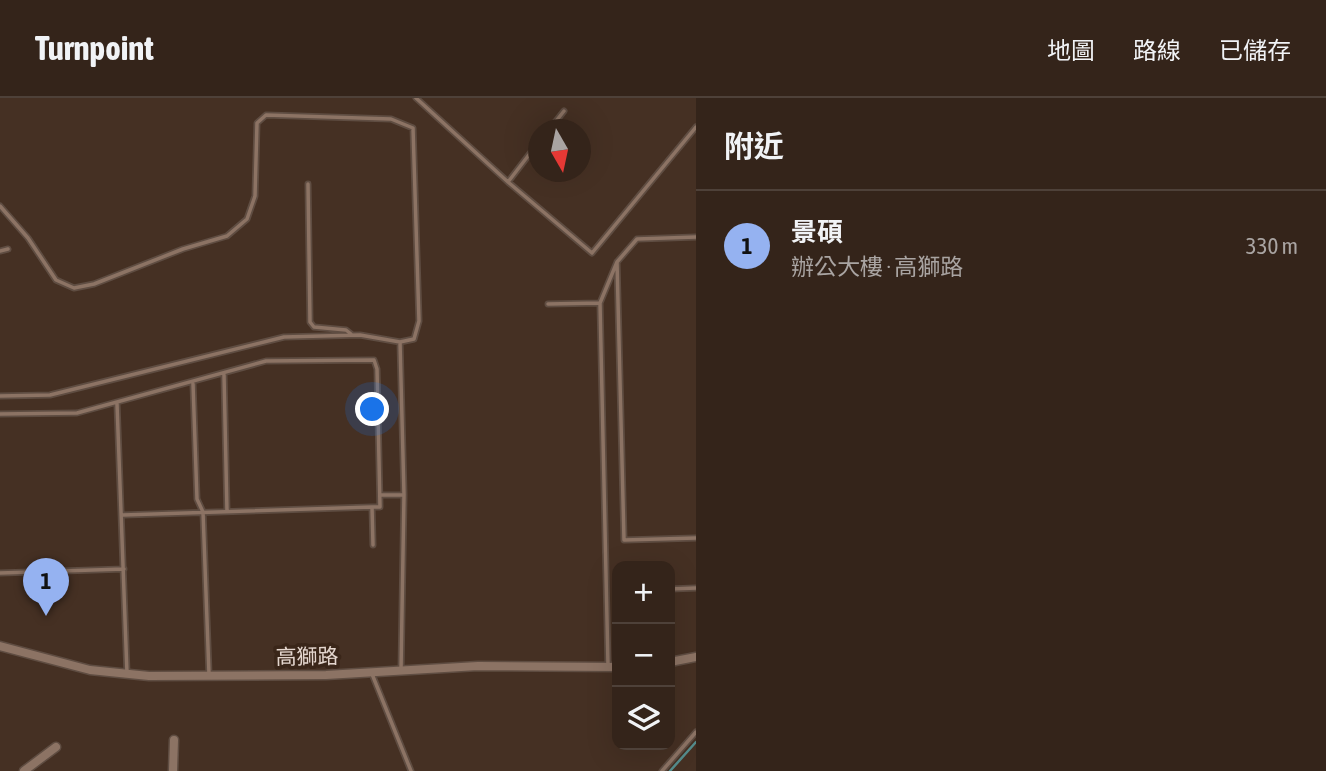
<!DOCTYPE html>
<html lang="zh-TW">
<head>
<meta charset="utf-8">
<style>
  :root { --surface:#34241a; --page:#3c2c23; --text:#f1f3f6; --muted:#a9a4a2; --line:#4e4139; --accent:#95b2f1 }
  body { margin:0; font-family:"Asap Condensed","Noto Sans TC",sans-serif; background:var(--page); color:var(--text) }
  .controls { position:absolute; right:21px; bottom:21px; display:grid; overflow:hidden; border-radius:14px; box-shadow:0 7px 28px #0002 }
  .controls button { width:63px; height:63px; display:grid; place-items:center; padding:0; border:0; border-bottom:2px solid var(--line); background:var(--surface); color:var(--text); font:35px sans-serif }
  .compass { position:absolute; left:528px; top:21px; width:63px; height:63px; border-radius:50%; background:var(--surface); box-shadow:0 7px 28px #0002; rotate:171deg }
  .you { position:absolute; left:373px; top:312px; width:24px; height:24px; margin:-18px; border:5px solid #fff; border-radius:50%; background:#1a73e8; box-shadow:0 0 0 10px #1a73e833 }
  .badge { display:grid; place-items:center; width:46px; height:46px; border-radius:50%; background:var(--accent); color:#111; font-size:23px; font-weight:700 }
  .pin { position:absolute; translate:-50% -58px; filter:drop-shadow(0 2px 4px #0008) }
  .pin::after { content:''; position:absolute; top:37px; width:24px; height:21px; background:inherit; clip-path:polygon(0 0,100% 0,50% 100%) }
  .list { margin:0; padding:0; list-style:none }
  h2 { display:flex; justify-content:space-between; align-items:center; height:91px; margin:0; padding:0 28px; font-size:30px }
  h2 small { font-size:23px; font-weight:400; color:var(--muted) }
  .list li { display:grid; grid-template-columns:46px 1fr auto; gap:21px; align-items:center; box-sizing:border-box; height:112px; padding:0 28px; border-top:2px solid var(--line) }
  .list b { display:block; font-size:26px; white-space:nowrap }
  .list p { margin:0; font-size:23px; white-space:nowrap; color:var(--muted) }
  .list em { font-size:23px; font-style:normal; color:var(--muted) }
  .icon { flex:none; width:38px; height:38px; fill:none; stroke:currentColor; stroke-width:2; stroke-linecap:round; stroke-linejoin:round }
  .map { position:relative; flex:none; width:696px; height:673px; overflow:hidden }
  header { display:flex; align-items:center; gap:42px; box-sizing:border-box; height:98px; padding:0 35px; background:var(--surface); border-bottom:2px solid var(--line) }
  header strong { font-size:33px }
  nav { display:flex; gap:38px; margin-inline-start:auto; font-size:24px }
  main { display:flex }
  aside { flex:1; background:var(--surface) }
  .map>svg:first-child { display:block }
  .lines { fill:none; stroke-linecap:round; stroke-linejoin:round }
  .stream { stroke:#548c8c; stroke-width:2.5 }
  .service-casing { stroke:#5f4d42; stroke-width:7 }
  .minor-casing { stroke:#5f4d42; stroke-width:11 }
  .service { stroke:#8c7364; stroke-width:3.5 }
  .minor { stroke:#8c7364; stroke-width:8 }
  .labels { text-anchor:middle; stroke-width:7; stroke-linejoin:round; paint-order:stroke }
  .street-label { font-size:21px; fill:#e4d6ce; stroke:#3a2619 }
</style>
</head>
<body>
<header>
<strong>Turnpoint</strong>
<nav><a>地圖</a><a>路線</a><a>已儲存</a></nav>
</header>
<main>
<div class="map">
<svg width="696" height="673" viewBox="0 0 696 673">
  <rect width="100%" height="100%" fill="#453023"/>
  <g class="lines">
    <!-- stream -->
    <path class="stream" d="M670,673L696,644"/>
    <!-- service casing -->
    <g class="service-casing">
      <path id="service" d="M416,0L508,84L592,155L696,29
        M549,32L564,13
        M508,84L538,45
        M308,86L310,224L314,229L346,232L351,236
        M0,108L28,140L56,182L74,190L94,186L183,151L227,138L247,121L255,98L257,25L266,17L391,21L413,30L419,223L414,241L400,244L404,397L401,572
        M0,153L8,151
        M617,164L624,442L696,440
        M600,205L617,164L637,141L696,139
        M548,206L600,205L608,567
        M224,277L227,413
        M193,286L197,401L203,414L209,576
        M0,298L50,297L284,239L360,237L400,244
        M117,306L127,575
        M0,316L77,315L266,263L374,262L377,271L380,409H372
        M380,397H404
        M123,417L372,409L373,447
        M0,475L124,471
        M670,491L696,490
        M372,576L411,673
        M662,673L696,634"/>
    </g>
    <!-- minor casing -->
    <g class="minor-casing">
      <path id="minor" d="M0,548L90,572L149,578L326,577L478,568L617,569
        M670,564L696,559
        M24,673L56,649
        M173,673L174,642"/>
    </g>
    <!-- service -->
    <use href="#service" class="service"/>
    <!-- minor -->
    <use href="#minor" class="minor"/>
  </g>
  <g class="labels">
    <!-- street labels -->
    <g class="street-label">
      <text transform="translate(307 559) rotate(-1)" y="7">高獅路</text>
    </g>
  </g>
</svg>
<div class="controls">
<button>+</button>
<button>−</button>
<button><svg class="icon" aria-label="layers" viewBox="0 0 24 24"><path d="M12 4l9 5-9 5-9-5zM3 14l9 5 9-5"/></svg></button>
</div>
<svg class="compass" viewBox="-18 -18 36 36"><path d="M0-13l5 13h-10z" fill="#e53935"/><path d="M0 13l5-13h-10z" fill="#a9a4a2"/></svg>
<div class="you"></div>
<div class="pin badge" style="left:46px;top:518px">1</div>
</div>
<aside>
<h2>附近<small></small></h2>
<ul class="list">
<li><span class="badge">1</span><div><b>景碩</b><p>辦公大樓 · 高獅路</p></div><em>330 m</em></li>
</ul>
</aside>
</main>
</body>
</html>
